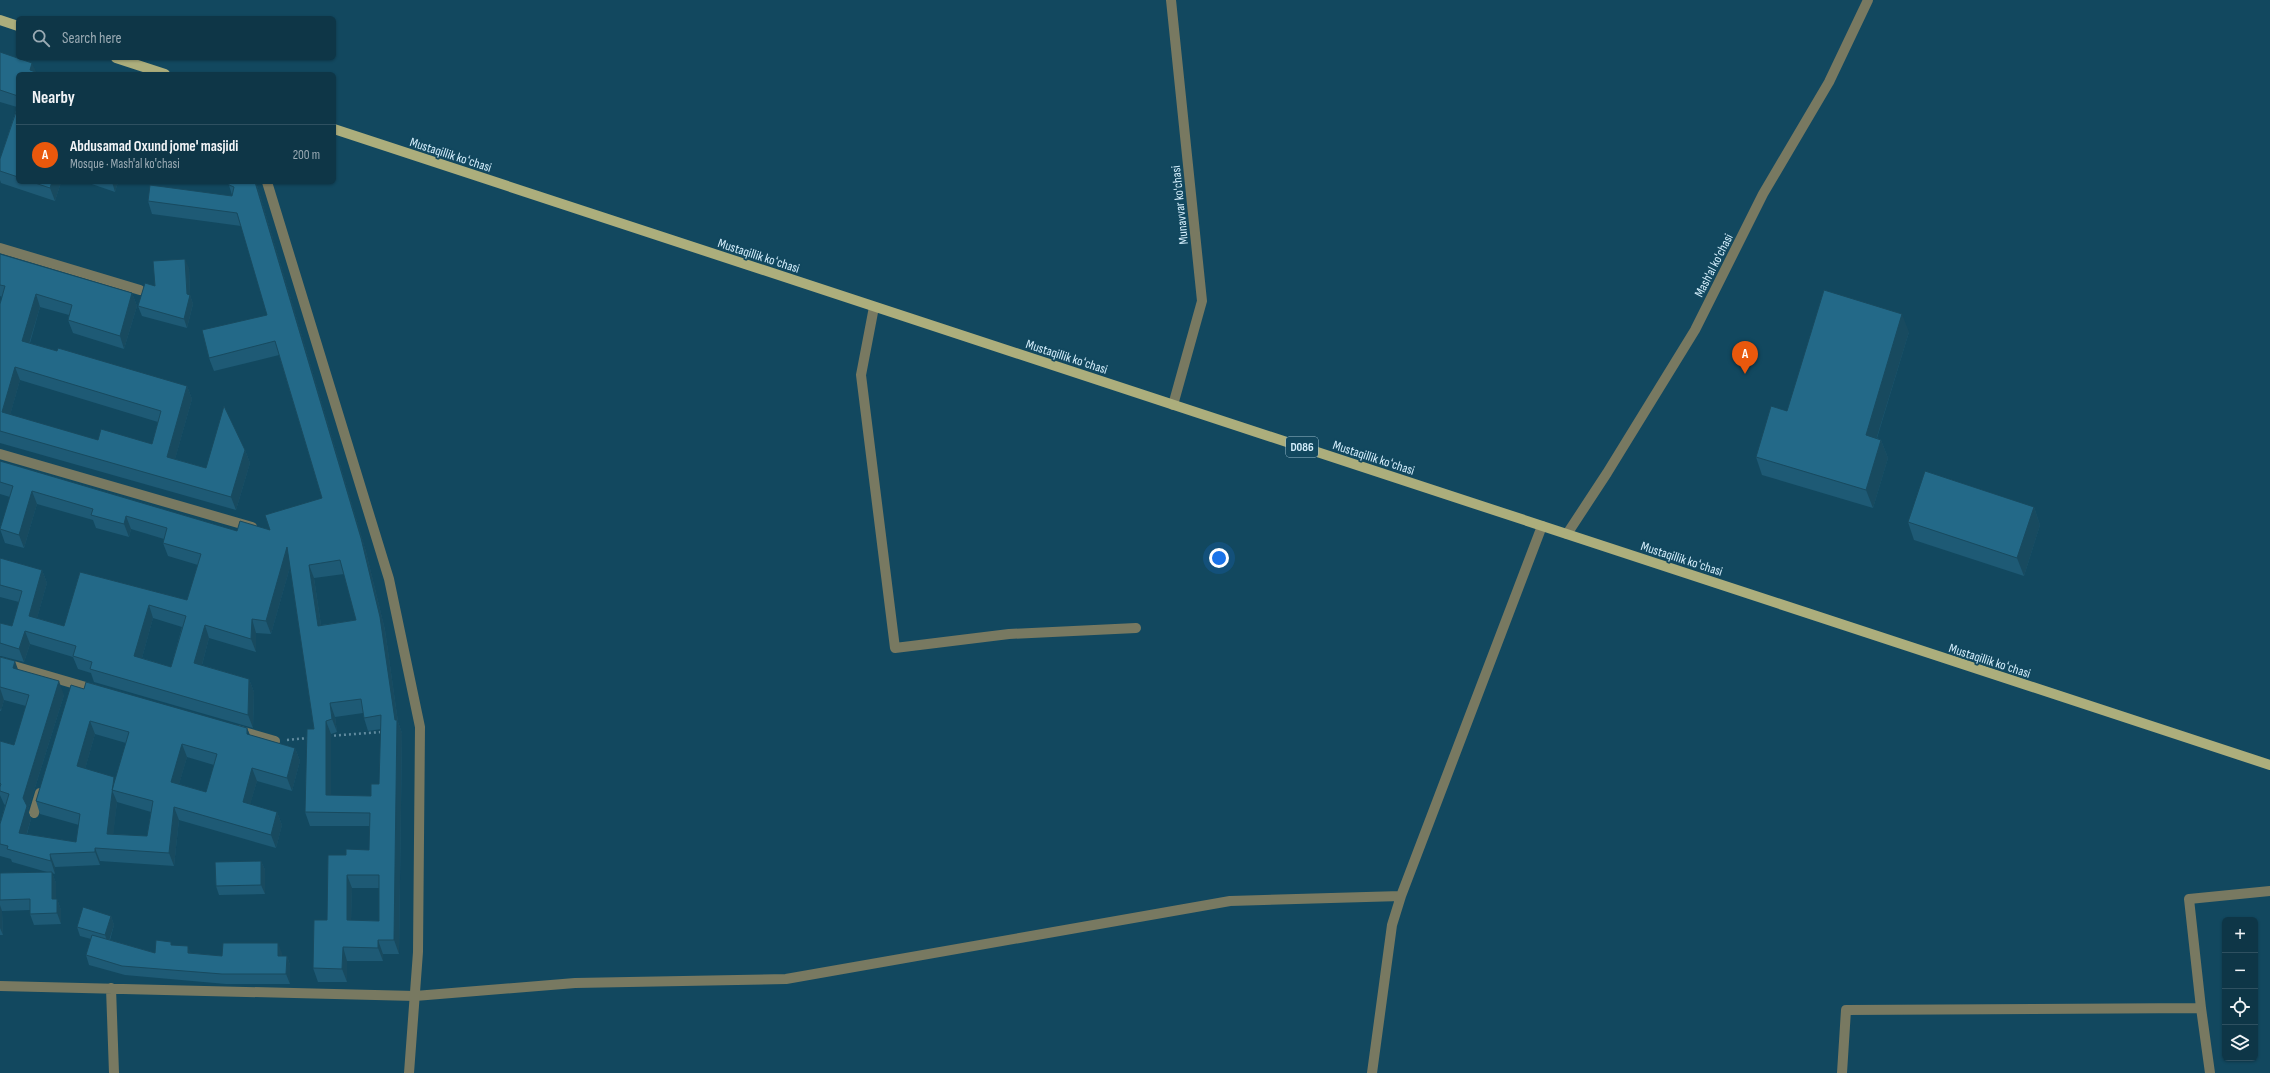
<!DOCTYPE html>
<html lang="en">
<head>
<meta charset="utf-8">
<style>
  :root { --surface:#0e3647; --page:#1c4152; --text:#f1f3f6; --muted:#9babb4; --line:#2e5060; --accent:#ea580c }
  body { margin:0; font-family:"Sofia Sans Condensed",sans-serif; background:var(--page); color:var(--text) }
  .controls { position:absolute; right:12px; bottom:12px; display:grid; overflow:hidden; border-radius:6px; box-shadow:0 1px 3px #0004 }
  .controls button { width:36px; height:36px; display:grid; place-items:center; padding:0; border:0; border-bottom:1px solid var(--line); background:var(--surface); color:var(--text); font:20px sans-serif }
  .you { position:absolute; left:1219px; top:558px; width:14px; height:14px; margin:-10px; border:3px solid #fff; border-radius:50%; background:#1a73e8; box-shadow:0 0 0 6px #1a73e833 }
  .badge { display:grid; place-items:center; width:26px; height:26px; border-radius:50%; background:var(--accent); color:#fff; font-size:13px; font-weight:700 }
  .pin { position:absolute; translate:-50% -33px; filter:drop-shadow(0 1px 2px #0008) }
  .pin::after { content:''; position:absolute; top:21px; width:14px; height:12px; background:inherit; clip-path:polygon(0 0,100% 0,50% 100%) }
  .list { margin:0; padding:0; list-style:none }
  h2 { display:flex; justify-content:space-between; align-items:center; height:52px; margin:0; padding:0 16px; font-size:17px }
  h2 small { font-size:13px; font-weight:400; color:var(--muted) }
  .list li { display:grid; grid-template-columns:26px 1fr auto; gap:12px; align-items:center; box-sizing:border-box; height:60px; padding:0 16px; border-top:1px solid var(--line) }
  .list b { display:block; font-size:15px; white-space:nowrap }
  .list p { margin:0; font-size:13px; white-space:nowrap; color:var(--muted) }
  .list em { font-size:13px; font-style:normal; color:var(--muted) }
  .icon { flex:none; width:22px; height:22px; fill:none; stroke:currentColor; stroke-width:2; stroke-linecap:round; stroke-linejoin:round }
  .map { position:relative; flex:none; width:2270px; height:1073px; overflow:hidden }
  .search { position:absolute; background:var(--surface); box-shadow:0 1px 3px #0004; left:16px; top:16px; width:320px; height:44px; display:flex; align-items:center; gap:10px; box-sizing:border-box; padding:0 14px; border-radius:6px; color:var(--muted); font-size:15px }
  .panel { position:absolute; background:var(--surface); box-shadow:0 1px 3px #0004; left:16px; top:72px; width:320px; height:112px; border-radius:6px }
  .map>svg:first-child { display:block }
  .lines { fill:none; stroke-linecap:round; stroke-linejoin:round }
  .path { stroke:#5f8a9e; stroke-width:2.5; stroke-dasharray:2 3; stroke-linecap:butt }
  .service { stroke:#787961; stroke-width:10 }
  .minor { stroke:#787961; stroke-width:10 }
  .tertiary { stroke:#787961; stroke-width:10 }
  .primary { stroke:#acae7c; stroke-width:10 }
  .wall { fill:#1e5a75; fill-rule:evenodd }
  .shaded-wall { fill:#184a5f }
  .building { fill:#236988; stroke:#184a5f; fill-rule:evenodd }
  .labels { text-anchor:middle; stroke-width:4; stroke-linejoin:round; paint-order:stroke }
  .shield { fill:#12485f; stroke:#9abccd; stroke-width:1 }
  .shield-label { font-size:12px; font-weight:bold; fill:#d4eefc }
  .street-label { font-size:13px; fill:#d4eefc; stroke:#12485f }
</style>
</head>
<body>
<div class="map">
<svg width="2270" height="1073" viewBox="0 0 2270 1073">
  <rect width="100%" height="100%" fill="#12485f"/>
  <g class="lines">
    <!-- path -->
    <path class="path" d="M329,736L382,732
      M287,740L308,738"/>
    <!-- service -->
    <path class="service" d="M0,248L140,290
      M0,454L252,527
      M0,662L96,690
      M237,730L275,741
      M34,813L40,793"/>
    <!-- minor -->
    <path class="minor" d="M1171,0L1202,301L1173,405
      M874,307L861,375L895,648L1009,634L1136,628
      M1567,534L1607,473L1695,330L1763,194L1829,82L1868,0
      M0,986L415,996L575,983L786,979L1230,901L1401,896
      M111,988L114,1073
      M2201,1008L2210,1073
      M1372,1073L1392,925L1401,896L1542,526
      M1842,1073L1846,1010L2201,1008L2189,899L2270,891"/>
    <!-- tertiary -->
    <path class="tertiary" d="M267,182L389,579L420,727L418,952L409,1073"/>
    <!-- primary -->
    <path class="primary" d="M0,20L18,26
      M116,58L165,74
      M334,129L2270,765"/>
  </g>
  <!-- wall -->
  <path class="wall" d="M0,52L18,74V182H61L55,201L1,183L0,180V159L17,107L0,102Z
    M86,182H118L115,192Z
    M228,182H256L366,552L385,630L398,722L402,733L399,954H383V961H347V982H318L313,968L346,855L369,850V826H310L305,812L314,729L290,567L271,634L256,633V652L209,638L202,665L249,679L254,692L253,728L94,682L91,673L78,669L73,657L30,644L24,662L1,656H0V623L12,626L19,602L0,597V558L42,570L47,583L37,618L64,626L80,572L187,600L198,565L168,556L163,543L164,539L131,529L129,537L96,528L93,520L37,504L24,548L5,543L0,529L10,497L0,494V461L237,531L270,530L322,498L279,355L214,371L209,358L267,315L241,226L152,214L148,201L232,196V195ZM344,574L356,620L321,625L314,578ZM153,618L182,627L171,667L142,658ZM363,713L364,718L368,731L381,729L379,784L371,796L331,795V734L337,732L335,717ZM352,888H379V921L351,920Z
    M0,254L132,293L137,306L124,349L73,333L68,320L69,315L40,307L30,343L57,351L187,386L192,399L175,459L206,468L245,450L250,463L236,510L0,443V304L2,297L0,296ZM20,380L158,422L152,444L98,440L10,415Z
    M189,268L190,295L193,304L187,328L142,316L138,306L155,286Z
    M1909,332L1877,438L1881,440L1888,458L1873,508L1762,475L1756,457L1787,411Z
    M2034,507L2040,525L2024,576L1914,540L1908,522Z
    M0,657L18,670L64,695L28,810L31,819L27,834L76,842L79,825L40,814L36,801L84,689L247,728L250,735L295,748L300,761L292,791L257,781L250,804L277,812L282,825L276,848L179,820L174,866L100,861V865L55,867V874L52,873L56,883V899H57L61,910V924L34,925L30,914V910L2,911L3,935H0V873L47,872L12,862L11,859L0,856V824L5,805L4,804L0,795V741L14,745L26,706L4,700L1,711H0ZM95,734L126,743L115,780L85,769ZM187,757L214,765L206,792L179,784ZM117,802L151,812L147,836L113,834Z
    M261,861L265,870V894L219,895L216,886Z
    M111,916L114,925L110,940L155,953L173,945L191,953L222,956L282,953V956H287L290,965V984H226L125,975L89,965L86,955L91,939L80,936L77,927Z"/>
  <!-- shaded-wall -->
  <path class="shaded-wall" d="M32,63L37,74L30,70Z
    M52,182H61L55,201L50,188Z
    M112,182H118L115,192Z
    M255,182H256L366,552L385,630L398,722L402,733L399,954L394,940L395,720Z
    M185,259L189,268L190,295L193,304L187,328L184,319L187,294Z
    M132,293L137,306L124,349L120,336Z
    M36,294L40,307L26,354L22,341Z
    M1902,314L1909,332L1872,453L1866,435Z
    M15,367L20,380L7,426L2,412Z
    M187,386L192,399L172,470L167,457Z
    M1881,440L1888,458L1873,508L1866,490Z
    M245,450L250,463L236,510L231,497Z
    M32,491L37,504L24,548L19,535Z
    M2034,507L2040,525L2024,576L2017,558Z
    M126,516L131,529L129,537L124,524Z
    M287,547L292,560L271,634L266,621Z
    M309,565L314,578L323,639L318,626Z
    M42,570L47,583L34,629L29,616Z
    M149,605L153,618L139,669L134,656Z
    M252,619L256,633V652L251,639Z
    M205,625L209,638L199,676L194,663Z
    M25,631L30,644L24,662L19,649Z
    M15,661L20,675L13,668Z
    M249,679L254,692L253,728L248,715Z
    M59,681L64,695L28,810L31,819L23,846L19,833L23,798Z
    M0,688L4,700L1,711L0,708Z
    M330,703L335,717L337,732L332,719Z
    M90,721L95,734L82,780L77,766Z
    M326,721L331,734V808L326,795Z
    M247,728L252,741L247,734Z
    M182,744L187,757L176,795L171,782Z
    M295,748L300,761L292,791L287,778Z
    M252,768L257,781L247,815L243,802Z
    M114,777L118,790H112L117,802L112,847L107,834Z
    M174,807L179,820L174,866L169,853Z
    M277,812L282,825L276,848L271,835Z
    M95,848L100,861V865L95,852Z
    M50,854L55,867V874L51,861Z
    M261,861L265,870V894L261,885Z
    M52,872L56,883V910L52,899Z
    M347,875L352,888L351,933L347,920Z
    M57,899L61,910V924L57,913Z
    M0,905L2,911L3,935L0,928Z
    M111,916L114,925L108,944L105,935Z
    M378,940L383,954V961L378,948Z
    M278,943L282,953V965L278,956Z
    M188,946L192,956L188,953Z
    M343,947L347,961V982L342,969Z
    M287,956L290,965V984L286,974Z"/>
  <!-- building -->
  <path class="building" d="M0,52L32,63L30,70L41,74H18V96L0,90Z
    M18,106V177L0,171V159Z
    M32,182H52L50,188Z
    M228,182H255L361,538L380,617L395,720H397L394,940H378V948L343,947L342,969L313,968L314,920H327L328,855H346V849L369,850L370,813L305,812L307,729H314L287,547L266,621L252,619L251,639L205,625L194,663L249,679L248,715L90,669L92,662L73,656L76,646L25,631L19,649L0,643V623L12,626L22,591L0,585V558L42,570L29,616L64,626L80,572L187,600L201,554L163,543L167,528L126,516L124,524L91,515L93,509L32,491L19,535L0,529L13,486L0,482V461L237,531L240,521L270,530L265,515L322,498L275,341L209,358L202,330L267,315L237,213L148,201L150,185L232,196L234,187L229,185ZM340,560L356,620L318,626L309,565ZM149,605L186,616L171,667L134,656ZM361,699L364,718L381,715L379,784H371V796L326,795V721L332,719L330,703ZM347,875H379V921L347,920Z
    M0,254L132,293L120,336L68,320L72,305L36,294L22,341L57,351L58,348L187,386L167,457L206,468L224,406L245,450L231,497L0,431V304L5,286L0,285ZM15,367L161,411L152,444L101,429L98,440L2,412Z
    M185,259L187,294L190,295L184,319L138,306L145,283L155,286L153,261Z
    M1824,290L1902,314L1866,435L1881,440L1866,490L1756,457L1771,406L1787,411Z
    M1925,471L2034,507L2017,558L1908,522Z
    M0,657L15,661L13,668L59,681L23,798L27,806L19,833L76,842L80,814L36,801L71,685L84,689L86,682L247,728V734L295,748L287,778L252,768L243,802L277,812L271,835L174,807L169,853L95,848V852L50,854L51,861L7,849L8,846L0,844V824L9,794L0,791V787L1,784L0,783V741L14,745L29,695L0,687ZM90,721L129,732L112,790L153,801L147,836L107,834L114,777L77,766ZM182,744L217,754L206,792L171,782Z
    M261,861V885L216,886L215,862Z
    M52,872V899H57V913L30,914V899L0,900V873Z
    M83,907L111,916L105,935L77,927Z
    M92,935L155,953L156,940L171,942V945L188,946V953L222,956L223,943H278V956H287L286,974H222L122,966L86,955Z"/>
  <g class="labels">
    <!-- shield labels -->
    <rect class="shield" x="1286" y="437" width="32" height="20" rx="3"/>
    <g class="shield-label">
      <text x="1302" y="451">D086</text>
    </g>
    <!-- street labels -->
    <g class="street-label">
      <text transform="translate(451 154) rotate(18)" y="5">Mustaqillik koʻchasi</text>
      <text transform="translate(1179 205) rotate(-96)" y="5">Munavvar ko'chasi</text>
      <text transform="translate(759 255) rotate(18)" y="5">Mustaqillik koʻchasi</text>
      <text transform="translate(1713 265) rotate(-63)" y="5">Mash'al ko'chasi</text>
      <text transform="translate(1067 356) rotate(18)" y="5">Mustaqillik koʻchasi</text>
      <text transform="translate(1374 457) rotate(18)" y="5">Mustaqillik koʻchasi</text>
      <text transform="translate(1682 558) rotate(18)" y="5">Mustaqillik koʻchasi</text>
      <text transform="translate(1990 660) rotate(18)" y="5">Mustaqillik koʻchasi</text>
    </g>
  </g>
</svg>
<div class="controls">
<button>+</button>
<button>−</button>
<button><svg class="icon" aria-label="locate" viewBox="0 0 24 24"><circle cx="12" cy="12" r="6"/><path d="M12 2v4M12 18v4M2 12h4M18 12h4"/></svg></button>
<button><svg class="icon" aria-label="layers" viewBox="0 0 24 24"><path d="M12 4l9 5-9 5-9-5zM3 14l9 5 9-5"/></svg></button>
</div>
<div class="you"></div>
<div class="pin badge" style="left:1745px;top:374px">A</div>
<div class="search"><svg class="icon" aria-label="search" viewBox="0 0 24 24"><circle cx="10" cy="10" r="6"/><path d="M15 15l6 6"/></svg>Search here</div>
<section class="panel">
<h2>Nearby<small></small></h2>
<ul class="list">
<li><span class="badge">A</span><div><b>Abdusamad Oxund jome' masjidi</b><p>Mosque · Mash'al ko'chasi</p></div><em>200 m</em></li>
</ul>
</section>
</div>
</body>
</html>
